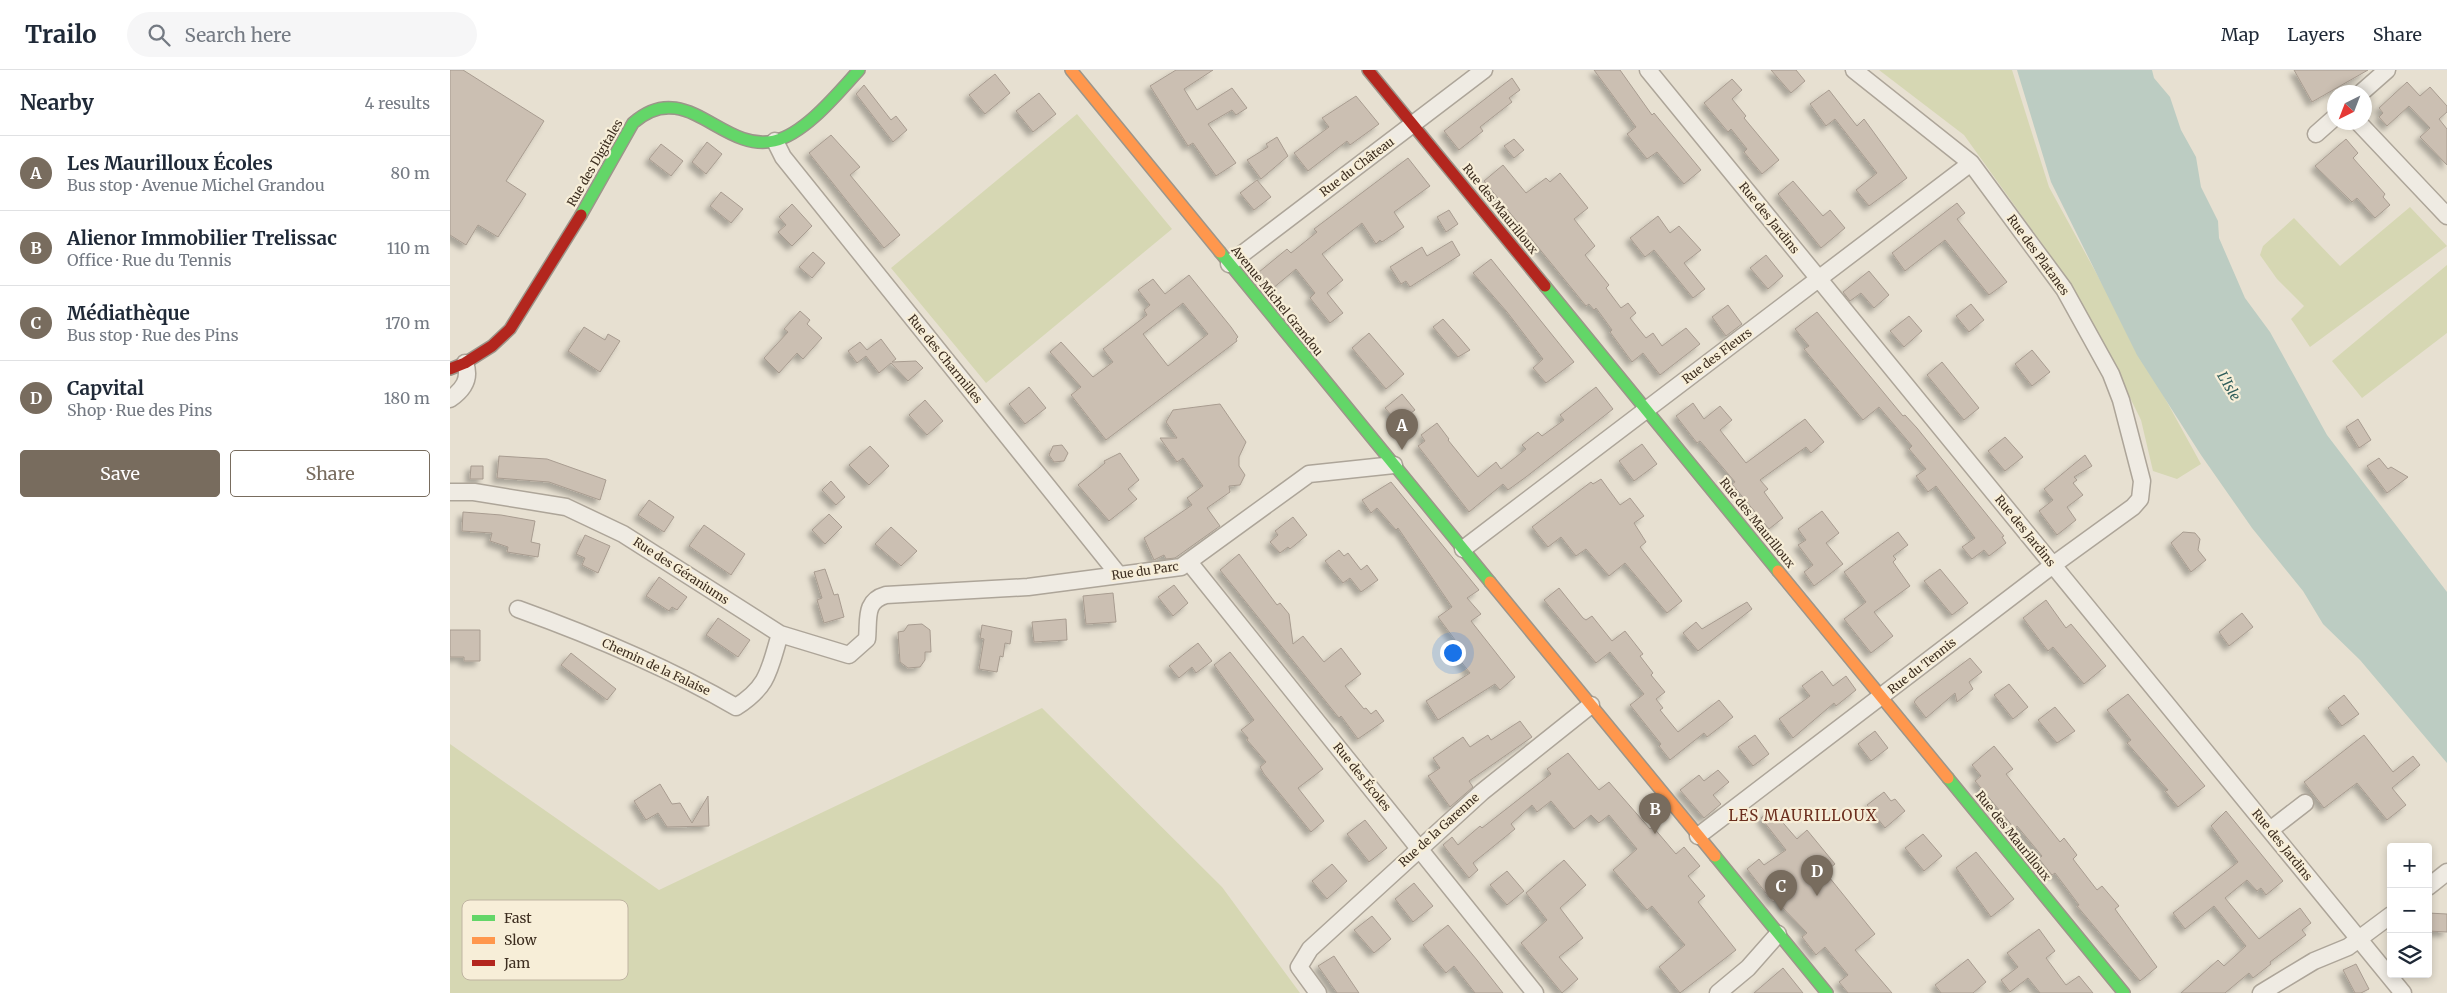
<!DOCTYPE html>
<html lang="en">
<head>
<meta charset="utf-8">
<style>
  :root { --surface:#fff; --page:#f6f6f7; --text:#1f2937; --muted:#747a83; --line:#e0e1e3; --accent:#786c5e }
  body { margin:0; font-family:Merriweather,serif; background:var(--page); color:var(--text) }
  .controls { position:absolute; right:15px; bottom:15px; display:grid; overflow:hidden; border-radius:5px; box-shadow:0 2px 8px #0003 }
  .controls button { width:45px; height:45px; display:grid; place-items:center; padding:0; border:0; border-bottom:1px solid var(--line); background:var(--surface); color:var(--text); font:25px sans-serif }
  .compass { position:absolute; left:1877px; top:15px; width:45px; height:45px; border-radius:50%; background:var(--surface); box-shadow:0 2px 8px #0003; rotate:222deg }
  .you { position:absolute; left:1002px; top:582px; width:18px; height:18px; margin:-12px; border:4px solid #fff; border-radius:50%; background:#1a73e8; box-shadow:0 0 0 8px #1a73e833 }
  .badge { display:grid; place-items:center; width:32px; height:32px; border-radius:50%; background:var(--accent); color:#fff; font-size:16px; font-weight:700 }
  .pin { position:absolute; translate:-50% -41px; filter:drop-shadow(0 1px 2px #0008) }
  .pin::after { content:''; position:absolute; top:26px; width:18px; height:15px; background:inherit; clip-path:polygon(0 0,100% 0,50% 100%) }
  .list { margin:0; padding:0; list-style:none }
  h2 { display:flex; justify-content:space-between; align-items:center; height:65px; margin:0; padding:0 20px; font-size:21px }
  h2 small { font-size:16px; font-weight:400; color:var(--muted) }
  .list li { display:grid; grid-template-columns:32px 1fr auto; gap:15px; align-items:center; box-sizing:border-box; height:75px; padding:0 20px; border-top:1px solid var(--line) }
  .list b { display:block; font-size:19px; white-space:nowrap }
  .list p { margin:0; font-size:16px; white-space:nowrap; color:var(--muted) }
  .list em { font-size:16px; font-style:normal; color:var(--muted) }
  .actions { display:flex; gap:10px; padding:15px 20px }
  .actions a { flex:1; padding:11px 0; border:1px solid var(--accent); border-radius:5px; text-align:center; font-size:18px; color:var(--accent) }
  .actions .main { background:var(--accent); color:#fff }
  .icon { flex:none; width:28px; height:28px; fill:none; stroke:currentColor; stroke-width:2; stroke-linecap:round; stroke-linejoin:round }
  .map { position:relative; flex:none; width:1997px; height:923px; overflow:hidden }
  header { display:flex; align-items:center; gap:30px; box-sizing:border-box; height:70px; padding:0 25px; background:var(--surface); border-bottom:1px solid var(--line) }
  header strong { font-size:24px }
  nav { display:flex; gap:28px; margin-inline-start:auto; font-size:18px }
  .search { width:350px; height:45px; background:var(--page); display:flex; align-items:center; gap:12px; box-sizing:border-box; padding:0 18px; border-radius:28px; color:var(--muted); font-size:19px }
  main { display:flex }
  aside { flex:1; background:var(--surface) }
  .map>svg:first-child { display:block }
  .green { fill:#d6d7b3 }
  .water { fill:#bcccc2 }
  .building { fill:#cbbfb2; stroke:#a89c90; fill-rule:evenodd; filter:url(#shadow) }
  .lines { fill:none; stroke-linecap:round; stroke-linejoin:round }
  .street-casing { stroke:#ada599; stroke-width:19 }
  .fast-casing { stroke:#9c958a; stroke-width:14 }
  .slow-casing { stroke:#9c958a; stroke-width:14 }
  .jam-casing { stroke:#9c958a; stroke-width:14 }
  .street { stroke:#efebe3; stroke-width:16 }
  .fast { stroke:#63d668; stroke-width:11 }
  .slow { stroke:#ff974d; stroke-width:11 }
  .jam { stroke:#b3261e; stroke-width:11 }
  .labels { text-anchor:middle; stroke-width:4.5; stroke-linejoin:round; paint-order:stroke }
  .street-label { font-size:12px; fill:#3d2e20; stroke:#f7eed8 }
  .water-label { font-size:14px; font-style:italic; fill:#2f5d5a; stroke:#f7eed8 }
  .quarter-label { font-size:15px; letter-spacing:1px; fill:#6b2e1e; stroke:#f7eed8 }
  .key { fill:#f7eed8; stroke:#bfb4a1; stroke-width:1 }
  .key-label { font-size:14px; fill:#3d2e20 }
</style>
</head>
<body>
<header>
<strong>Trailo</strong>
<div class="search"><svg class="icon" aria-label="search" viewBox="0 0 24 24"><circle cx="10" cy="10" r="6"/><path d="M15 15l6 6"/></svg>Search here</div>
<nav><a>Map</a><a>Layers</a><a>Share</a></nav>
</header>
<main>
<aside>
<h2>Nearby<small>4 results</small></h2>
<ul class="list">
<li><span class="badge">A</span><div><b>Les Maurilloux Écoles</b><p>Bus stop · Avenue Michel Grandou</p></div><em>80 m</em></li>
<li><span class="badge">B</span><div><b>Alienor Immobilier Trelissac</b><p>Office · Rue du Tennis</p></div><em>110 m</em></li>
<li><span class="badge">C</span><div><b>Médiathèque</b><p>Bus stop · Rue des Pins</p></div><em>170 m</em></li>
<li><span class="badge">D</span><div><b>Capvital</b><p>Shop · Rue des Pins</p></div><em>180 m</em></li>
</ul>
<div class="actions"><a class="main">Save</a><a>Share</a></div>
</aside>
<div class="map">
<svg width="1997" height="923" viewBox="0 0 1997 923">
  <defs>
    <filter id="shadow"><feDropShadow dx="-4.5" dy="4.5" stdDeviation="2.5" flood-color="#0004"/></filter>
  </defs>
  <rect width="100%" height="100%" fill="#e7e0d1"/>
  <!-- green -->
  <path class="green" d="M1429,0H1562L1599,117L1751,394L1727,409L1703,401L1691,350L1655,277L1618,210L1514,65Z
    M627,44L722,159L536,313L441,198Z
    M1960,137L1997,176L1860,277L1841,249L1854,236L1827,209L1810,185L1813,176L1844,148L1890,196Z
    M1997,195V263L1912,328L1882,291Z
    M592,638L772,817L850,923H0V674L209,820Z"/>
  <!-- water -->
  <path class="water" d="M1567,0H1702L1704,8L1720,27L1731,60L1746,87L1751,117L1768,151L1769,168L1795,228L1820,262L1877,365L1997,522V693L1910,590L1873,554L1853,521L1802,458L1751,385L1687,285L1601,112Z"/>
  <!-- building -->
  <path class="building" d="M0,0H13L94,51L56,111L76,124L48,167L28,155L16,175L0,165Z
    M726,0H763L734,19L747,40L782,18L797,38L786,45L782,40L758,54L786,93L766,106L743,73L738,76L700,16Z
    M1144,0H1170L1202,45L1204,43L1251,100L1234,114L1207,82L1197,89L1177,64L1186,57Z
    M1321,0H1346L1355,11L1341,23Z
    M1844,0H1918L1862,32Z
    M545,4L560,23L535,44L519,25Z
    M1062,8L1070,20L1059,28L1062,32L1030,57L1033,61L1009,80L994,61Z
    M1282,9L1292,20L1282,29L1296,46L1294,48L1329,90L1312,104L1294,82L1297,79L1281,59L1278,62L1254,33Z
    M1957,12L1970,26L1980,17L1997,36V42L1989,49L1997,59V95L1970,67L1980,58L1959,36L1937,56L1929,47L1933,43L1929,38Z
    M414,15L441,50L446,46L457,60L443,72L406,24Z
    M1379,20L1407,56L1414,49L1457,108L1419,136L1406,120L1427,103L1385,49L1376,56L1360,34Z
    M589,23L606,44L583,62L566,41Z
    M906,26L929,54L900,75L897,71L858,101L844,83L879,57L872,48Z
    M381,65L410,97L400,105L450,165L434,178L359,83Z
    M827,67L838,86L811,109L797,90L818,77L816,74Z
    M1064,69L1074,80L1064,88L1054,76Z
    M1896,69L1908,83L1903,88L1935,124L1933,127L1940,135L1925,148L1907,128L1902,132L1865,96Z
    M257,72L272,84L256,104L242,92Z
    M211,74L233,91L221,106L199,89Z
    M958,88L980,116L944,142L954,157L932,172L930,170L926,174L912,153L872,184L893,210L877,223L893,243L880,253L860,228L865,223L846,199L822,219L809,202L837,179L841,183L867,162L864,159Z
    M1053,95L1076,123L1096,108L1100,112L1110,103L1138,138L1124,149L1145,176L1135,185L1159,215L1156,218L1171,238L1178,233L1186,243L1180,248L1196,268L1203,263L1212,276L1236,258L1250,274L1210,305L1193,283L1182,292L1160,262L1162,260L1146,238L1144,240L1139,234L1136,236L1034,111Z
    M807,110L821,127L804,140L790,123Z
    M1343,111L1373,146L1380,140L1395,158L1371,178L1328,124Z
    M271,122L293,139L281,153L260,136Z
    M1507,133L1515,143L1507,149L1557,212L1539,225L1495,170L1455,201L1442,183Z
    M342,134L362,156L342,176L328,162L336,155L329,147Z
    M999,140L1008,154L996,162L987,147Z
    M1208,146L1220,163L1229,156L1251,180L1234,193L1255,219L1243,228L1204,180L1195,187L1180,168Z
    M1002,171L1010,185L960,217L956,211L951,214L940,197L972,177L977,186Z
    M363,182L375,193L362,208L349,197Z
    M1316,185L1333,206L1318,219L1300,198Z
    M1041,189L1124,292L1096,313L1083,298L1093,289L1057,242L1023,203Z
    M1419,201L1439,225L1424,238L1411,223L1400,231L1393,222Z
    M739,205L781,257L788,267L786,269L787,271L656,370L621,325L631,317L600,282L611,272L643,307L663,292L653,279L697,245L694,240L700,235L688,220L703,209L715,224ZM733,233L758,264L718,296L693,264Z
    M1521,234L1534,250L1519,262L1506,246Z
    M1278,235L1292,254L1276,266L1262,247Z
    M350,241L360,250L357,254L372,268L353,289L347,283L329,303L314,288L338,262L334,259Z
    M1367,242L1453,346L1455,345L1467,358L1554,466L1552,467L1556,473L1539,486L1534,480L1522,489L1512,477L1525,468L1486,416L1478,422L1466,406L1476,399L1459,379L1462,376L1429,337L1413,350L1354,279L1359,276L1345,259Z
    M1459,246L1472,261L1454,277L1440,261Z
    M993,249L1009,267L1020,280L1008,287L983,257Z
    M134,257L155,270L158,264L170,271L150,302L118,281Z
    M919,263L954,304L936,319L902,278Z
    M431,269L446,289L442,292L466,291L473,298L458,311L441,293L429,303L416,286L407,293L398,281L410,272L417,280Z
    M1582,280L1600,302L1582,316L1565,294Z
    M1492,292L1529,338L1514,350L1477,305Z
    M579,317L596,338L575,354L559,334Z
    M1146,317L1163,339L1076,407L1058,420L1053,414L1019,442L968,376L975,371L971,365L987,353L999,369L998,370L1028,407L1046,392L1051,399L1076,379L1072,375L1088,362L1092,366L1114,350L1110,345Z
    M952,324L965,340L948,353L935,338Z
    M475,330L493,351L477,365L459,345Z
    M1243,333L1254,349L1270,336L1282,350L1270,360L1296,393L1355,349L1374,372L1361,383L1356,377L1310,410L1318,419L1314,422L1333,448L1319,459L1282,414L1285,412L1250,371L1247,373L1226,346Z
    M770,334L796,372L789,387V396L795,405L790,415L779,416L780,422L757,438L770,456L725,488L716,489L714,485L704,490L694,468L742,435L737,428L753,416L733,388L727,392L710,368H727L716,352L723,340Z
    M1908,349L1921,370L1909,378L1896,357Z
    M1555,367L1573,387L1555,401L1538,381Z
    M1192,374L1207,394L1184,411L1169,391Z
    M612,375L618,383L614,391L604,392L599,385L603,376Z
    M420,376L439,396L419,415L399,395Z
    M670,383L689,410L678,419L687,429L659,451L628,415L655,393L654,391Z
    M1635,385L1642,396L1624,407L1627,410L1623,413L1633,425L1617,437L1626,450L1607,465L1589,441L1603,430L1594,419Z
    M49,386L97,389L156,410L150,430L99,412L47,408Z
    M1929,388L1938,399L1941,397L1958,407L1937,423L1917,396Z
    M21,396H33V409H20Z
    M1151,409L1170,435L1180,428L1194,446L1184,453L1196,472L1190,477L1232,531L1217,543L1175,493L1159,506L1136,479L1126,486L1111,467L1098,477L1082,457L1141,412L1143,414Z
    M381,411L395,427L386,435L372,420Z
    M941,412L1029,520L1017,528L1031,544L1021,551L1065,607L1050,620L1045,614L988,650L976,631L1020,603L1001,579L1008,574L988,547L1002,537L948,458L946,460L927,438L921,443L912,430Z
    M199,430L224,447L214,462L188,445Z
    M1372,441L1389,463L1376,473L1393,494L1364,516L1354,502L1363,495L1348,475L1356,470L1348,459Z
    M13,442L51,445L85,451L81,472L90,474L88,487L57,482L58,477L40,471L42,463L12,461Z
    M379,444L392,457L375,474L362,460Z
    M843,447L857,465L840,479L838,477L830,483L820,472L828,465L825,461Z
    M254,455L295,484L281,505L239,476Z
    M441,457L467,481L451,496L425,474Z
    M1448,462L1458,475L1443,486L1446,489L1443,492L1460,516L1424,542L1443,566L1421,583L1394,549L1416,532L1394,502Z
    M1733,462L1745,463L1750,469L1748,480L1756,490L1741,502L1721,473Z
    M135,465L160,476L148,503L132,495L135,488L126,484Z
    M889,480L894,486L898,483L911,500L917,495L928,510L911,522L900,508L893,513L875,491Z
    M789,484L827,535L830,533L839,544L843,574L853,566L874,592L891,578L911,604L895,616L914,639L916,638L921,644L926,640L934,651L908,669L891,646L889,648L770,500Z
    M375,499L384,525L388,524L394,547L374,553L367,530L372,528L364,502Z
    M1490,499L1518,533L1502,545L1474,511Z
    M209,507L237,527L227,540L222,537L219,541L196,526Z
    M724,515L738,533L723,546L708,527Z
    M1109,518L1133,548L1136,550L1142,546L1162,571L1175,561L1193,584L1190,586L1203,603L1201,605L1215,622L1206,629L1213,638L1210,640L1228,662L1269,630L1283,647L1257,667L1254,663L1220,690L1209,676L1211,674L1180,635L1194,624L1160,582L1146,593L1094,530Z
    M663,523L666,552L636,554L633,526Z
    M1596,530L1616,558L1621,554L1656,596L1634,614L1603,577L1598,581L1573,548Z
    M1297,532L1302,539L1248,581L1233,563L1246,552L1252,559Z
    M1792,543L1803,557L1779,576L1769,562Z
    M268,548L300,570L288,587L256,565Z
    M616,549L617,570L584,572L582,552Z
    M472,554L480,560L481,582H475V590L470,597L458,598L450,592L448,562L454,561L458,555Z
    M532,555L562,561L560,574L555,573L553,587L550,586L547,602L529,599L534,569L530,568Z
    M0,560H30V591H14V587H0Z
    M748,573L762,591L746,603L742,597L729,608L719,596Z
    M780,582L873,699L848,718L874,751L861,762L814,704L810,697L816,692L797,670L798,668L791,660L804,650L764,595Z
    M121,583L166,619L157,630L111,595Z
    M1520,588L1532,602L1519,612L1523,619L1507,632L1505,623L1476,648L1464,632L1467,628Z
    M1372,601L1383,616L1396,606L1406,620L1386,636L1384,633L1343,668L1329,649L1360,626L1352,616Z
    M1559,614L1578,637L1563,649L1544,625Z
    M1678,624L1755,716L1728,737L1715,721L1718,720L1677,673L1681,670L1657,640Z
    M1894,625L1909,644L1892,656L1878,638Z
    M1605,637L1625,661L1607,673L1588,650Z
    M1070,651L1082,667L1019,711L1023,717L1000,737L978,706L990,698L983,688L1013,667L1020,677L1038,665L1041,670Z
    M1425,661L1438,678L1421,691L1408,674Z
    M1305,665L1319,684L1303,696L1288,677Z
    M1914,665L1943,702L1963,686L1970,695L1942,718L1956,735L1937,750L1907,713L1874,738L1854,712Z
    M1544,676L1563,699L1556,704L1610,772L1614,768L1627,785L1623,789L1647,820L1652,816L1669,836L1665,839L1707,897L1690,911L1627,836L1629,835L1605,803L1602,805L1589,789L1592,786L1567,756L1565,759L1525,711L1531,706L1522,695Z
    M1118,683L1149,720L1159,712L1200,759L1203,757L1226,784L1234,777L1250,796L1238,806L1255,826L1248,832L1286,880L1230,923L1209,897L1235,875L1202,836L1197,840L1163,800L1187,779L1159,745L1149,753L1141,745L1124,759L1101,731L1087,742L1082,735L1061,754L1065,759L1023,793L1028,800L1019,808L993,775L1002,767L1008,775L1030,756L1032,758L1101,704L1097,699Z
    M1268,700L1279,712L1263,725L1271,734L1254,748L1230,720L1249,705L1254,711Z
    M210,714L222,734L230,733L242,753L258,726L259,756L217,757L208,743L196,750L184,731Z
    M1434,722L1441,731L1445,729L1455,741L1435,758L1417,735Z
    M1321,739L1347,769L1357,760L1385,794L1375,802L1425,864L1405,880L1442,923H1398L1389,912L1398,905L1375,877L1366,885L1352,867L1357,863L1325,830L1323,832L1297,799L1309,789L1314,795L1336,780L1311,748Z
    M1776,741L1833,811L1816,825L1811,818L1807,821L1797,810L1775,828L1809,869L1850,838L1861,853L1852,860L1856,865L1820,892L1821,894L1803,908L1799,903L1775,923H1731L1768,890L1774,896L1796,876L1764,836L1735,859L1723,843L1788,792L1761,756Z
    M915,750L937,778L919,792L897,764Z
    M1473,764L1492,786L1474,801L1455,778Z
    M1526,782L1564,829L1541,847L1506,798Z
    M1114,790L1136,815L1110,838L1133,868L1109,887L1128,909L1112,923L1071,873L1097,850L1076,823Z
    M882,794L897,811L877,829L862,811Z
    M1057,801L1074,821L1057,835L1040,815Z
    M964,813L983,836L963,852L945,829Z
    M1978,843L1997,844V862L1978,861Z
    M922,846L941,869L924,883L904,860Z
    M998,855L1027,890L1053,923H1025L1004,896L996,903L973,875Z
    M1589,859L1605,881L1596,888L1616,915L1629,906L1643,923H1590L1578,908L1560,922L1551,910L1568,897L1557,883Z
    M884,886L909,923H887L868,896Z
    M1518,889L1536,912L1523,923H1491L1485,915Z
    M1906,894L1919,919L1911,923H1905L1893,900Z
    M1333,898L1353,923H1304Z"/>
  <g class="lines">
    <!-- street casing -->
    <g class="street-casing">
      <path id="street" d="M1198,0L1953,923
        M1912,22L1937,0
        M1908,52L1997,146
        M1866,64L1884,48
        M325,71L333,87L668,504
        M779,194L1034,0
        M0,329C13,320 21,309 15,293
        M0,422H24L116,437L173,464L330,564L399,585L417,569C419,549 414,531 436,525L578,517L731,497L859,404L944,395
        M1013,479L1521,93
        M739,492L1085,923
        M68,539C143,566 217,597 286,637C319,616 319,600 330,564
        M1820,760L1855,733
        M1248,766L1603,495L1683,437L1690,429L1692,411L1671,330L1661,304L1614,219L1521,93L1404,0
        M1978,817L1997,802
        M868,923L849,897L860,879L1032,722L1141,635
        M1268,923L1298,898L1328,864
        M1811,923L1864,891L1898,877L1941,845"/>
    </g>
    <!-- fast casing -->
    <g class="fast-casing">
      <path id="fast" d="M131,145L183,53C236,6 272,83 324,71C355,64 388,23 409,0
        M770,182L1040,512
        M1095,216L1328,501
        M1498,708L1674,923
        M1265,786L1377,923"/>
    </g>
    <!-- slow casing -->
    <g class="slow-casing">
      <path id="slow" d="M621,0L770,182
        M1328,501L1498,708
        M1040,512L1265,786"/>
    </g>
    <!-- jam casing -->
    <g class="jam-casing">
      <path id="jam" d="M918,0L1095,216
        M0,299L15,293L42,276L60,259L131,145"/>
    </g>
    <!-- street -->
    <use href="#street" class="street"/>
    <!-- fast -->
    <use href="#fast" class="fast"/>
    <!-- slow -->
    <use href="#slow" class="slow"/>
    <!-- jam -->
    <use href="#jam" class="jam"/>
  </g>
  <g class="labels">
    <!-- street labels -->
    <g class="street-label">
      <text transform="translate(145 93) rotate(-60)" y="4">Rue des Digitales</text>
      <text transform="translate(907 97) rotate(-37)" y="4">Rue du Château</text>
      <text transform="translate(1050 139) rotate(51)" y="4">Rue des Maurilloux</text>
      <text transform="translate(1319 148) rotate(51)" y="4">Rue des Jardins</text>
      <text transform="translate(1588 185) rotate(54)" y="4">Rue des Platanes</text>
      <text transform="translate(827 231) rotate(51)" y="4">Avenue Michel Grandou</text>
      <text transform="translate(1267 286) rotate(-37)" y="4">Rue des Fleurs</text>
      <text transform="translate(495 289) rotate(51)" y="4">Rue des Charmilles</text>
      <text transform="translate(1307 453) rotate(51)" y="4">Rue des Maurilloux</text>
      <text transform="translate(1575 461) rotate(51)" y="4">Rue des Jardins</text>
      <text transform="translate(231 501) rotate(33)" y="4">Rue des Géraniums</text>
      <text transform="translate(695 501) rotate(-8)" y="4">Rue du Parc</text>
      <text transform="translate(1472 596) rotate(-38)" y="4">Rue du Tennis</text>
      <text transform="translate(206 597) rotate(25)" y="4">Chemin de la Falaise</text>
      <text transform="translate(912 707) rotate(51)" y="4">Rue des Écoles</text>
      <text transform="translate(989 760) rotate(-42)" y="4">Rue de la Garenne</text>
      <text transform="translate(1563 766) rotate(51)" y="4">Rue des Maurilloux</text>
      <text transform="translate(1832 775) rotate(51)" y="4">Rue des Jardins</text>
    </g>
    <!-- water labels -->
    <g class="water-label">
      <text transform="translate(1779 316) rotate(59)" y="5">L'Isle</text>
    </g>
    <!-- quarter labels -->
    <g class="quarter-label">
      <text x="1353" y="751">LES MAURILLOUX</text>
    </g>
  </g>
  <!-- legend -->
  <rect x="12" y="830" width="166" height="80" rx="8" class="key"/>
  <rect x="22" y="845" width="23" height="6" fill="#63d668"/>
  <rect x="22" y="867" width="23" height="7" fill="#ff974d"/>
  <rect x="22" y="890" width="23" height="6" fill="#b3261e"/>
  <g class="key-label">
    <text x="54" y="853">Fast</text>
    <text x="54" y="875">Slow</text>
    <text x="54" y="898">Jam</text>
  </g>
</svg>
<div class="controls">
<button>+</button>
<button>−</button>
<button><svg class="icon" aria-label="layers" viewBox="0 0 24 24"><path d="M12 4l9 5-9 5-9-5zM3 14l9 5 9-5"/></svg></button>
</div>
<svg class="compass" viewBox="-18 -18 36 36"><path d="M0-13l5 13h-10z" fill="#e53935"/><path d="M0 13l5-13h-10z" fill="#747a83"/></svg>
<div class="you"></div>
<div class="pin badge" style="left:952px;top:380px">A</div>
<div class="pin badge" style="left:1205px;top:764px">B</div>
<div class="pin badge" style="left:1331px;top:841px">C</div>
<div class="pin badge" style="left:1367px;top:826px">D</div>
</div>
</main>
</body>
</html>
